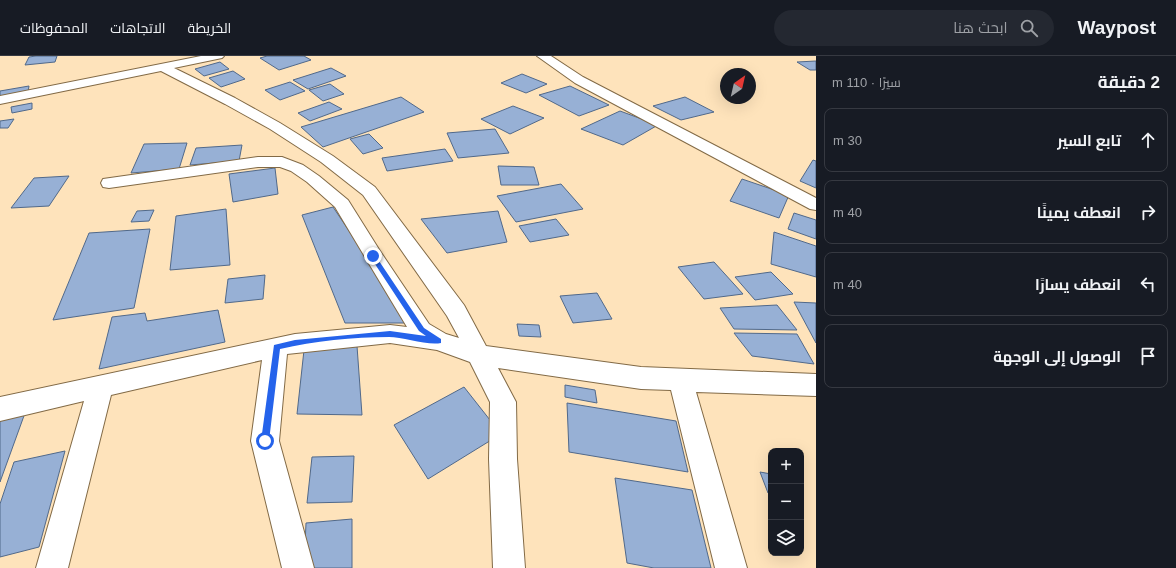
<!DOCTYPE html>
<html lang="ar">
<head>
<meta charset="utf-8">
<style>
  :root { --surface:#171b24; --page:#242831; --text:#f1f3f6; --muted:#9ea1a6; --line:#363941 }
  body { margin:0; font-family:Arial,Cairo,sans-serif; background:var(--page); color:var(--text); direction:rtl }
  .controls { position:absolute; right:12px; bottom:12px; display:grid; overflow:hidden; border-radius:8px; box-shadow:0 4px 16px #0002 }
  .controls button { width:36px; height:36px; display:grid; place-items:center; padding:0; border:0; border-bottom:1px solid var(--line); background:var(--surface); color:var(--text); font:20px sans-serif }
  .compass { position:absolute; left:720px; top:12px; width:36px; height:36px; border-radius:50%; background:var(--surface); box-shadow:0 4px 16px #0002; rotate:34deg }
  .stop { position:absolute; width:12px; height:12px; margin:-9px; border:3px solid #2563eb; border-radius:50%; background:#fff }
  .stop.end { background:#2563eb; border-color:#fff; box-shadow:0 1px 4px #0008 }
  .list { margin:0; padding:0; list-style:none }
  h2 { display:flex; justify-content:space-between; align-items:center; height:52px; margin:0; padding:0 16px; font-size:17px }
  h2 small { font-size:13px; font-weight:400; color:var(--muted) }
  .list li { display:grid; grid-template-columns:26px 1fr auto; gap:12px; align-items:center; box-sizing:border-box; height:64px; margin:0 8px 8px; padding:0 8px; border:1px solid var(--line); border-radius:8px }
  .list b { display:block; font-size:15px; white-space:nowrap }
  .list em { font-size:13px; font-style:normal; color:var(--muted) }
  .icon { flex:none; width:22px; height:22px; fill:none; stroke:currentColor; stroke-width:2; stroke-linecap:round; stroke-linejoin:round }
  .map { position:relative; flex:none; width:816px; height:512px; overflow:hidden; direction:ltr }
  header { display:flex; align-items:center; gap:24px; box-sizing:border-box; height:56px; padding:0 20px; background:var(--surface); border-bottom:1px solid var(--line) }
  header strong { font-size:19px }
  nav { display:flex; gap:22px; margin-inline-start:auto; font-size:14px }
  .search { width:280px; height:36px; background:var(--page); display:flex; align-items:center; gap:10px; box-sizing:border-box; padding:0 14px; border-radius:22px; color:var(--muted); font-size:15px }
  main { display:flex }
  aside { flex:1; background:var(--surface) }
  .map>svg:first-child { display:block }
  .building { fill:#97b0d5; stroke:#51698a }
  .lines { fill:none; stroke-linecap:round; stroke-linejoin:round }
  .minor-casing { stroke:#826a46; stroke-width:2 }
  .minor { fill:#fff; fill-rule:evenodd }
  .route { fill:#2563eb }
</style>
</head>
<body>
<header>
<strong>Waypost</strong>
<div class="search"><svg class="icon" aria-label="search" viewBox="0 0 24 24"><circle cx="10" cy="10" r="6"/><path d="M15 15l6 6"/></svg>ابحث هنا</div>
<nav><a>الخريطة</a><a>الاتجاهات</a><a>المحفوظات</a></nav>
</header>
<main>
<aside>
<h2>2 دقيقة<small>سيرًا · 110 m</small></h2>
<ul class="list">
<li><svg class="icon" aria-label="ahead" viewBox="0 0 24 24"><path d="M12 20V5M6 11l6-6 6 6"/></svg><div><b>تابع السير</b></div><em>30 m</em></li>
<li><svg class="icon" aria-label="right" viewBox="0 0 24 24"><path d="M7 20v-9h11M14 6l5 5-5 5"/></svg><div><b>انعطف يمينًا</b></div><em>40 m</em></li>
<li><svg class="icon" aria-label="left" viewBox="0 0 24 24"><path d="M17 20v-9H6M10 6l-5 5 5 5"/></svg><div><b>انعطف يسارًا</b></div><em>40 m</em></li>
<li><svg class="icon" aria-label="arrive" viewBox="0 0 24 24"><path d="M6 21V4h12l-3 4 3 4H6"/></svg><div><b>الوصول إلى الوجهة</b></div></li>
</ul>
</aside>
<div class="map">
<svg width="816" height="512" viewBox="0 0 816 512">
  <rect width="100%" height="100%" fill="#fee3bb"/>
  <!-- building -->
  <path class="building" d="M36,0H57L55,6L25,9L29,1Z
    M267,0H304L311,4L279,14L260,2Z
    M816,5V14H810L797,6Z
    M220,6L229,13L204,20L195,13Z
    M331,12L346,20L308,33L293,24Z
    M233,15L245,23L221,31L209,22Z
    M522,18L547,28L526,37L501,27Z
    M290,26L305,35L280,44L265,34Z
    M330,28L344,38L323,45L309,34Z
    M29,30L28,36L0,41V35Z
    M570,30L609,49L579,60L539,39Z
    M401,41L424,56L323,91L301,71Z
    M685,41L714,56L681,64L653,50Z
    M329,46L342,53L310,65L298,57Z
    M32,47V53L12,57L11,51Z
    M513,50L544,62L510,78L481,63Z
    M620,55L658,69L623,89L581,73Z
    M14,63L8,72H0V65Z
    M495,73L509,97L458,102L447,77Z
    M369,78L383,92L363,98L350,83Z
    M187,87L179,113L131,117L144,88Z
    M242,89L239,105L190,109L196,92Z
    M445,93L453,105L387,115L382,102Z
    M813,104L816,105V132L800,125Z
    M498,110L534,111L539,129H501Z
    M275,112L278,138L233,146L229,118Z
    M69,120L49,150L11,152L34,122Z
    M742,123L789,139L779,162L730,145Z
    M561,128L583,153L516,166L497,140Z
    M333,151L411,267H345L302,159Z
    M226,153L230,209L170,214L176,160Z
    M154,154L149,165L131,166L137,155Z
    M498,155L507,186L447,197L421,163Z
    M794,157L816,164V183L788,173Z
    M556,163L569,179L530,186L519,170Z
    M150,173L134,252L53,264L89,177Z
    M774,176L816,190V221L771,208Z
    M714,206L743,238L704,243L678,211Z
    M771,216L793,238L755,244L735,221Z
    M265,219L263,243L225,247L228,223Z
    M597,237L612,263L573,267L560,240Z
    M794,246L816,247V287Z
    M777,249L797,274L734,273L720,252Z
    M218,254L225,286L99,313L112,261L145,257L147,265Z
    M517,268L539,269L541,281L519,280Z
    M734,277L797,278L814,308L752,300Z
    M357,290L362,359L297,358L304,294Z
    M565,329L595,334L597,347L565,341Z
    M464,331L501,378L428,423L394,369Z
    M567,347L676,365L688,416L569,396Z
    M25,357L0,426V362Z
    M65,395L39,491L0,501V448L14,406Z
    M354,400L352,446L307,447L312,401Z
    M760,416L771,418V437H768Z
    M615,422L692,434L711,512H654L627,507Z
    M352,463V512H304L306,467Z"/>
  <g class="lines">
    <!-- minor casing -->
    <g class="minor-casing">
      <path id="minor" d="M201,0H224L222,2L174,12L235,42L280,67L333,100L375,131L464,249L486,290L641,311L816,318V340L696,336L747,512H715L671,334L641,333L498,312L516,346L517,403L525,512H493L489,403L490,346L470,306L437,294L390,287L287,298L279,385L314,512H282L251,385L262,304L111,339L68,512H36L84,345L0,365V341L295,278L390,269L407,271L335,151L307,126L291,115L280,111H258L109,132L103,131L101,127L103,123L258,101H282L303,109L319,120L348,144L380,195L429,268L446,278L459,282L447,260L363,139L321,106L270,73L225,48L161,15L0,48V40Z
        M537,0H551L583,21L816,142V154L810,153L575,27Z"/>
    </g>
    <!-- minor -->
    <use href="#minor" class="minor"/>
  </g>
  <!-- route -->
  <path class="route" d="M371,199H375L424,272L441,283V287C428,290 403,281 389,281C353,281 314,285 280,293L269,385L268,388H262L261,385L274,289L295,284L390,275L426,280L419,275L371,202Z"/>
</svg>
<div class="controls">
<button>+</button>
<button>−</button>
<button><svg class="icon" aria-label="layers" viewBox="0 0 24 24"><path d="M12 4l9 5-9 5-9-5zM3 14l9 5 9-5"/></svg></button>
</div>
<svg class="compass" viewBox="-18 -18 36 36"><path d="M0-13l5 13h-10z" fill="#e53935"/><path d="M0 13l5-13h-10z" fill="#9ea1a6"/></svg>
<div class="stop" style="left:265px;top:385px"></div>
<div class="stop end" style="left:373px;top:200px"></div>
</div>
</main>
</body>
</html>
